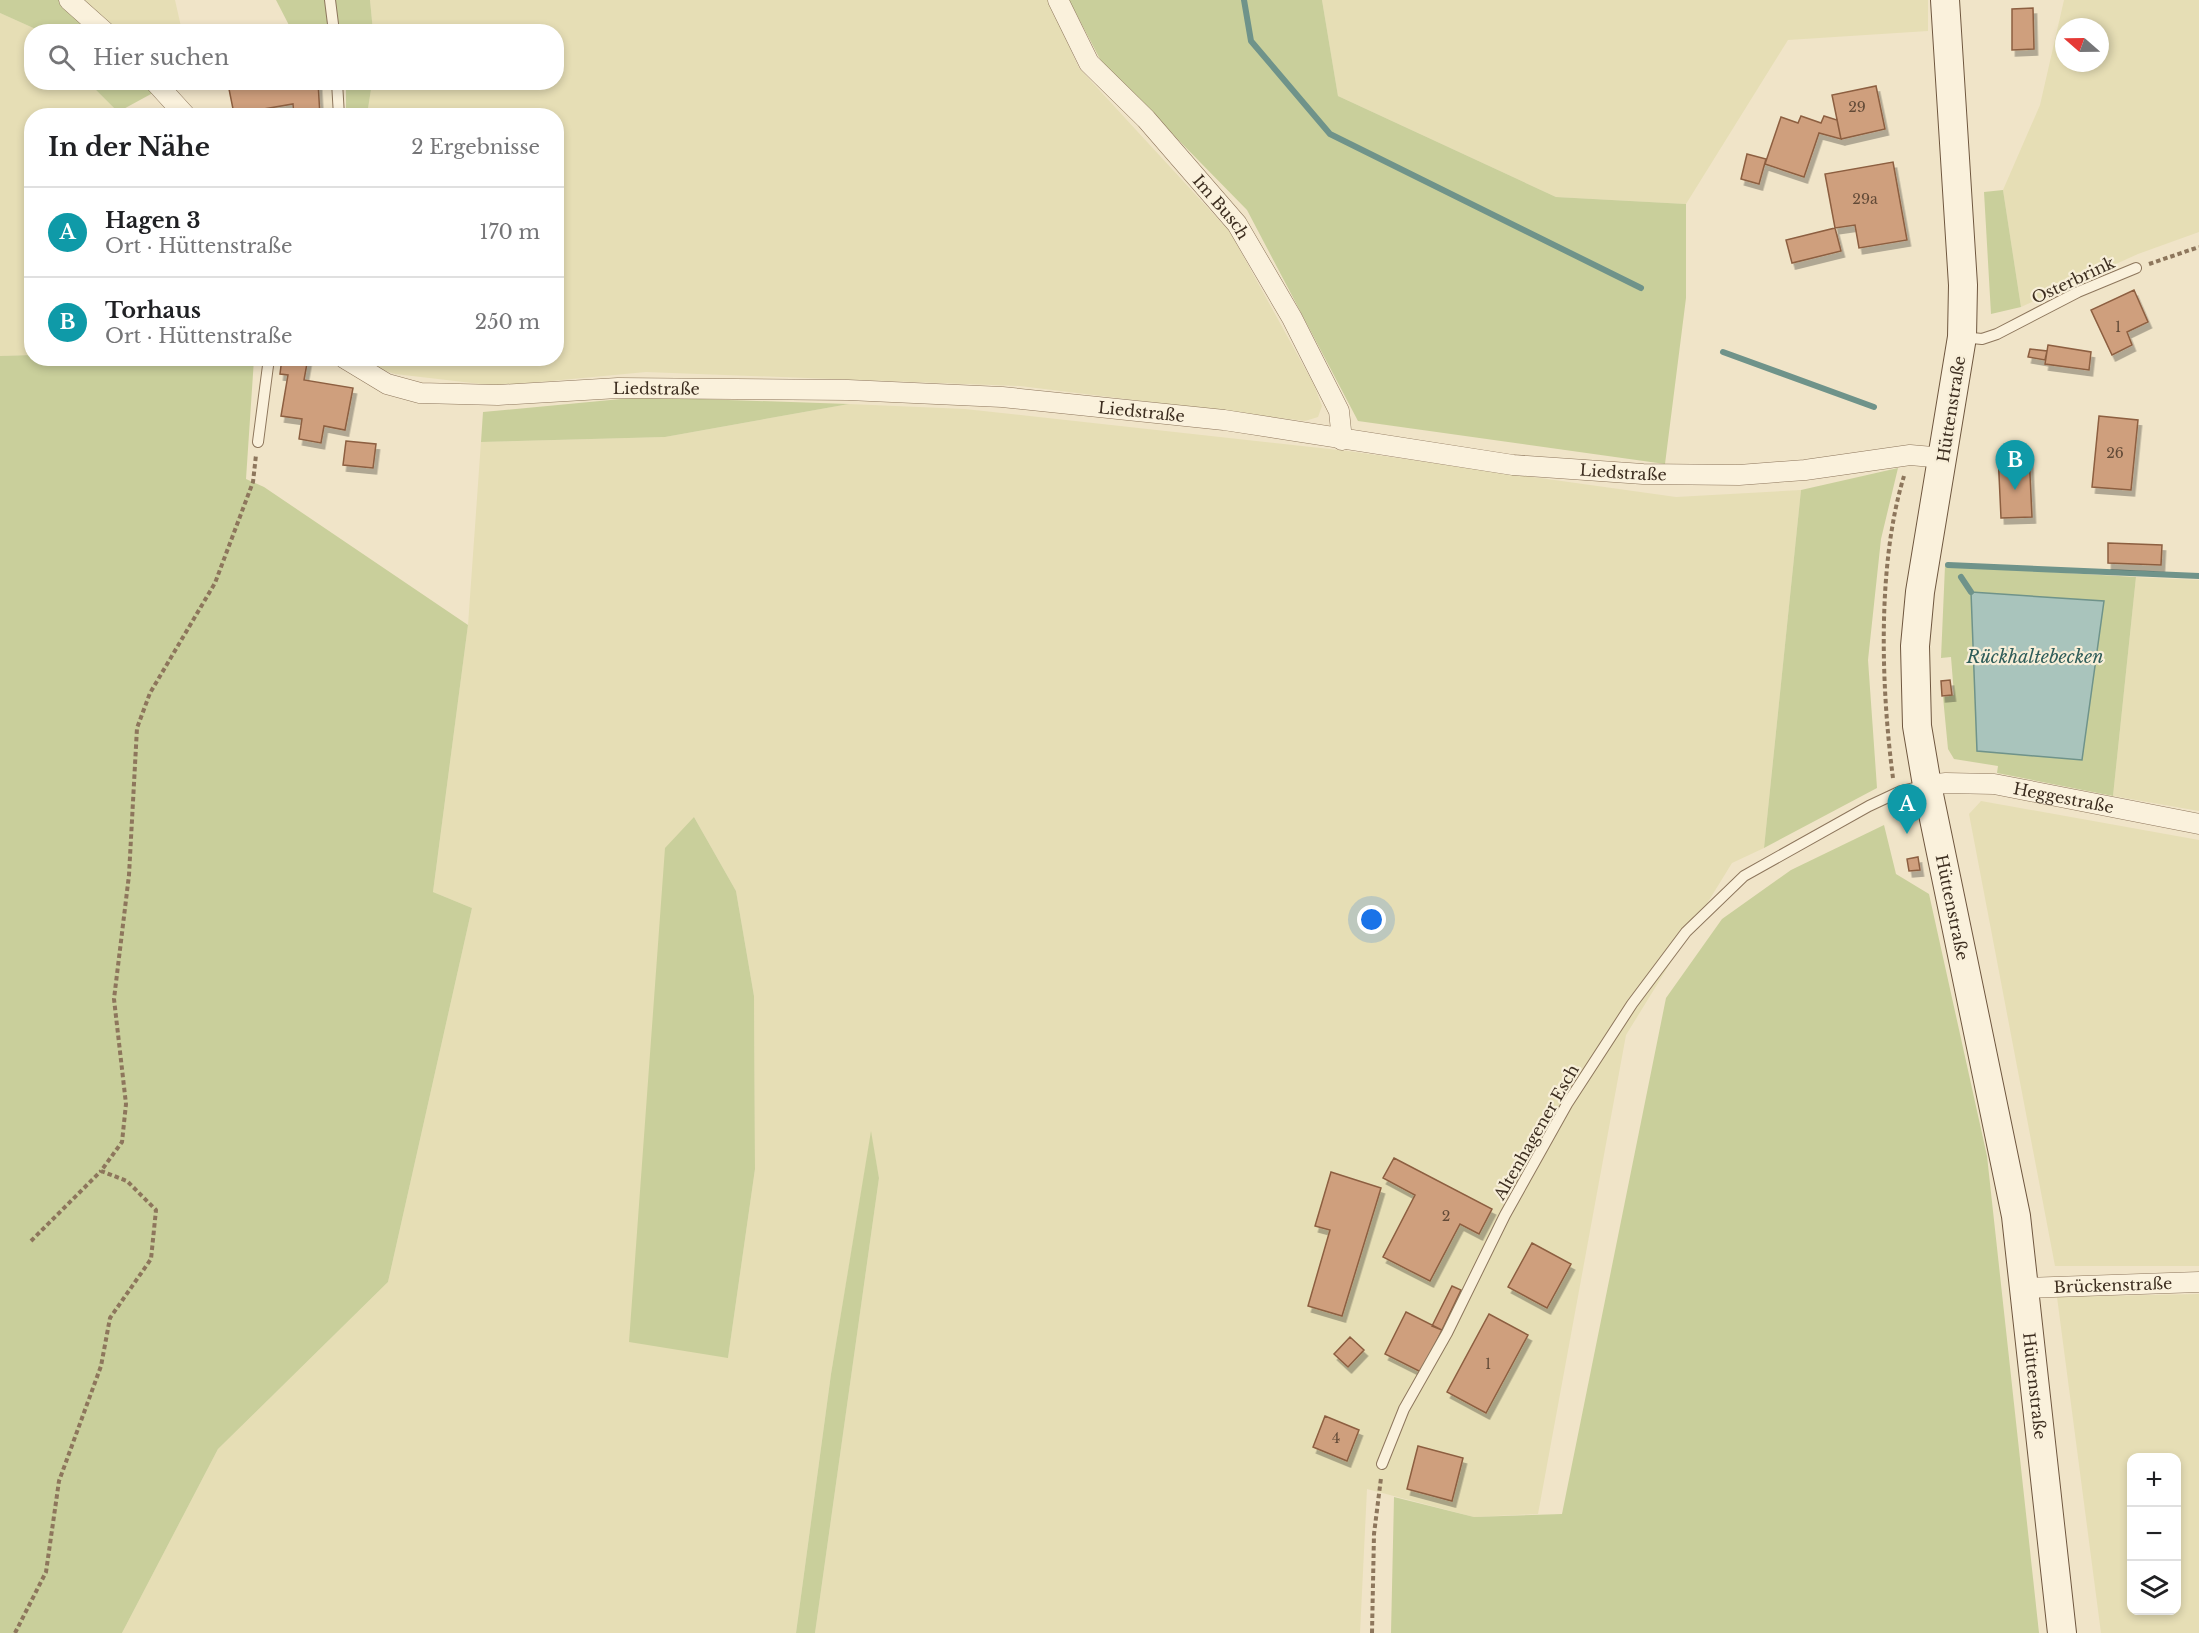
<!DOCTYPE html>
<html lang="de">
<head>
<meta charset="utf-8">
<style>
  :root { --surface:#fff; --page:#f2f2f2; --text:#202124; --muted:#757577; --line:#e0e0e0; --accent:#9e2a2b }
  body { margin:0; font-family:"Libre Baskerville",serif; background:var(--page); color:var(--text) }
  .controls { position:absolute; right:18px; bottom:18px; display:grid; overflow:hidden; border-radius:12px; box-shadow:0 3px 9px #0003 }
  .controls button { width:54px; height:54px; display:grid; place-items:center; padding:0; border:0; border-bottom:2px solid var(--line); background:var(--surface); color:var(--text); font:30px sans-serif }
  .compass { position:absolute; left:2055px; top:18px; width:54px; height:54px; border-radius:50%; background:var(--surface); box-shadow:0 3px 9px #0003; rotate:290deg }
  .you { position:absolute; left:1372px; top:920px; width:21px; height:21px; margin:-15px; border:4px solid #fff; border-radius:50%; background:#1a73e8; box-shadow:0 0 0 9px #1a73e833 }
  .badge { display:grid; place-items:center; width:39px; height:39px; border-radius:50%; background:var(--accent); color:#fff; font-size:20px; font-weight:700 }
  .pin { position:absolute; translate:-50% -50px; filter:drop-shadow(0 2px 3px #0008) }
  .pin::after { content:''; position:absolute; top:32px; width:21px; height:18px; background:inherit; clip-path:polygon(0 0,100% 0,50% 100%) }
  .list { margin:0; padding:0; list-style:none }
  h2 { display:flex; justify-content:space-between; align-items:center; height:78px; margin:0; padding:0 24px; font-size:26px }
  h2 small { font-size:20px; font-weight:400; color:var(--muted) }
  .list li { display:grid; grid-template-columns:39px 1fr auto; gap:18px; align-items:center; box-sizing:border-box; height:90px; padding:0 24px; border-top:2px solid var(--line) }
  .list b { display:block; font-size:22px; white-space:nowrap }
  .list p { margin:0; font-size:20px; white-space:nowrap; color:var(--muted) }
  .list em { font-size:20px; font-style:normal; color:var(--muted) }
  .icon { flex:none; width:33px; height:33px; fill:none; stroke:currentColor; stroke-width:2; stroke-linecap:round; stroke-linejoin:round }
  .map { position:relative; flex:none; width:2199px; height:1633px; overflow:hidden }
  .search { position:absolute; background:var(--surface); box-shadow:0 3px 9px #0003; left:24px; top:24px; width:540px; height:66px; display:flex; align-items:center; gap:15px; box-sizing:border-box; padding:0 21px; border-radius:24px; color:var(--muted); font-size:22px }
  .panel { position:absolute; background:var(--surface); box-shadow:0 3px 9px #0003; left:24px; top:108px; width:540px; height:258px; border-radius:24px }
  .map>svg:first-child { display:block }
  .farmland { fill:#e6deb5; fill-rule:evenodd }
  .green { fill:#c9cf9b }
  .water { fill:#a9c4bc; stroke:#6f938a; stroke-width:1.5 }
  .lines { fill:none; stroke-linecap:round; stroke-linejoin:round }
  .stream { stroke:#6f938a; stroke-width:6 }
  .building { fill:#cf9f7d; stroke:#8d5f41; stroke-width:1.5; filter:url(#shadow) }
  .service-casing { stroke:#8d765c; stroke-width:12 }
  .minor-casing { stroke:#8d765c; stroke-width:21 }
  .secondary-casing { stroke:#6f573f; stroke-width:30 }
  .path { stroke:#8d765c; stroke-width:4; stroke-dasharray:4.5 3; stroke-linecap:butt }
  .service { stroke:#faf1dc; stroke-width:10 }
  .minor { stroke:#faf1dc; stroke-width:20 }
  .secondary { stroke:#faf1dc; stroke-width:28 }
  .labels { text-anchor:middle; stroke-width:4.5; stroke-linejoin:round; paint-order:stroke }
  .number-label { font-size:14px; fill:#624a37 }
  .street-label { font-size:16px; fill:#3d2e20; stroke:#f7eed8 }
  .water-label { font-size:18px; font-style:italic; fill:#2f5d5a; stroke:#f7eed8 }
</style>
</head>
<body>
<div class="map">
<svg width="2199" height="1633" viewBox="0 0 2199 1633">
  <defs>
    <filter id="shadow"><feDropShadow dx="3.5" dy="6" stdDeviation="0" flood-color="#0004"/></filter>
  </defs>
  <rect width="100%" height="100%" fill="#f0e4c8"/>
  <!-- farmland -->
  <path class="farmland" d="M80,0H175L182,31H121Z
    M370,0H1048L1079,68L1230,232L1314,385L1322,406L1318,417L1305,421L1020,386L646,372L498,386L395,374L374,367L363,359L556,358V116L367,115L372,83L556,82V32L373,31Z
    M1322,0H1928V31L1788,40L1686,204L1556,197L1338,96Z
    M2064,0H2199V232L2138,254L2021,307L2003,190L2040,105ZM2064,27H2100V63H2064Z
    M0,13L40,31L32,32V82L89,83L118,112V115L32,116L31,355L0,356Z
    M849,404L965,409L1348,451L1676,497L1801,490L1764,848L1732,863L1626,1035L1538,1514L1474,1517L1367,1489L1360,1633H815L879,1178L871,1134L831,1374L796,1633H122L218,1449L388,1282L472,908L433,892L468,625L481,442L665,437ZM694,817L736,891L754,996L755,1169L728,1358Z
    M2136,577L2199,580V811L2113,796Z
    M1981,801L2199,840V1266H2055L1969,814Z
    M2199,1294V1633H2101L2057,1297ZM2132,1458H2176V1610H2132Z"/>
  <!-- green -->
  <path class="green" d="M0,0H80L121,31H40L0,13Z
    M276,0H370L373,31H292Z
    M1069,0H1322L1338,96L1556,197L1686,204V298L1665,464L1358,421L1247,210L1101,61Z
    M173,82L118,112L89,83Z
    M346,83H372L367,115H346Z
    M2003,190L2021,307L1991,314L1984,192Z
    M31,355L32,358L254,359L246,479L264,487L468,625L433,892L472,908L388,1282L218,1449L122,1633H0V356Z
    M642,397L849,404L665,437L481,442L483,412Z
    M1898,468L1881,539L1868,660L1877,788L1764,848L1801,490Z
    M1945,566L2136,577L2113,796L1997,773L1998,766L1954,759L1948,749L1943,697L1954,695L1951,657L1941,658Z
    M694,817L736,891L754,996L755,1169L728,1358L629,1342L665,848Z
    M1884,825L1896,874L1929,894L1987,1156L2039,1633H1391L1394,1497L1474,1517L1562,1514L1666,998L1722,919L1791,870Z
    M871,1131L879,1178L815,1633H796L831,1374Z"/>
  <!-- water -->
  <path class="water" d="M1971,592L2104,601L2082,760L1977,751Z"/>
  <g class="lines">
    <!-- stream -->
    <path class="stream" d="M1244,0L1251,41L1330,134L1641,288
      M1723,352L1874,407
      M1948,565L2199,576
      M1961,577L1971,592"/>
  </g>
  <!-- building -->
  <path class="building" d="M2033,8L2034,49L2012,50V9Z
    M240,82H318L320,116H294L293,104L234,114L228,84Z
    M1876,86L1885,129L1841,139L1832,95Z
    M1801,116L1821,123L1824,116L1837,120L1841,139L1819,133L1804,177L1765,164L1781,117L1798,123Z
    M1747,154L1766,159L1759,184L1741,179Z
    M1893,162L1907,240L1859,248L1855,225L1835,228L1825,174Z
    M1835,228L1841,251L1792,263L1786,240Z
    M2134,290L2148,322L2127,332L2132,345L2112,355L2091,310Z
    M2048,345L2091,352L2089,370L2045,364Z
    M2030,349L2047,351L2045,360L2028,357Z
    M282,358H308L304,380L353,388L345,430L324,426L321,443L299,439L302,419L281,416L288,375L280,374Z
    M2099,416L2138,420L2131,490L2092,487Z
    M346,441L376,444L373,468L343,465Z
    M2029,453L2032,517L2001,518L1998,454Z
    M2108,543L2162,545L2161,565L2108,563Z
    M1950,680L1952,695L1942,696L1941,681Z
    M1918,857L1920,870L1909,871L1907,859Z
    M1394,1158L1492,1209L1479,1234L1460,1224L1430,1281L1383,1257L1415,1195L1383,1178Z
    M1331,1172L1381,1188L1342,1316L1308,1306L1330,1230L1315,1226Z
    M1532,1243L1571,1264L1547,1308L1508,1287Z
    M1452,1286L1461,1290L1442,1330L1432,1326Z
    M1406,1312L1442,1330L1421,1372L1385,1354Z
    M1489,1314L1528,1335L1486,1413L1447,1392Z
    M1350,1337L1364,1350L1348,1367L1334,1354Z
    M1325,1416L1359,1430L1347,1461L1313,1447Z
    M1418,1446L1463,1458L1452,1501L1407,1489Z"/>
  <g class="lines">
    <!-- service casing -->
    <g class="service-casing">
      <path id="service" d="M330,0L334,32
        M337,82L339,116
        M1962,337L1982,339L1997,334L2078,292L2136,268
        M258,442L269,358
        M1382,1464L1404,1409L1447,1333L1505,1215L1567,1104L1632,1004L1686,932L1744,876L1869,806L1901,791L1927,785"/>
    </g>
    <!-- minor casing -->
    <g class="minor-casing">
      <g id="minor">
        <path d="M69,0L105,32"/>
        <path id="s1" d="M1058,0L1089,63L1146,119L1237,224L1292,318L1339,411L1342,440"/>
        <path d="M155,82L186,116"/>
        <path id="s2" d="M344,358L387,384L420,393L498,395L618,388L848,390L1002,397L1224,420L1513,465L1643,474L1739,475L1805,470L1910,455L1944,458"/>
        <path id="s3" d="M1927,785L1946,783L1994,784L2199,824"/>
        <path id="s4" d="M2026,1288L2199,1282"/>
      </g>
    </g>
    <!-- secondary casing -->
    <g class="secondary-casing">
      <g id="secondary">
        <path id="s5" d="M1945,0L1963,285L1962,337L1920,592L1915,646L1917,726L1927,785L2016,1216L2062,1633"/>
      </g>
    </g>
    <!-- path -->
    <path class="path" d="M2149,264L2199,247
      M1893,778C1881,687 1877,564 1904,476
      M31,1241L101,1171
      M15,1633L46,1572L59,1481L101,1366L110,1318L151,1259L156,1210L127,1181L101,1171L122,1142L126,1104L114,999L129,875L137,728L150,693L215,583L253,482L256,455
      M1372,1633L1374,1534L1381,1478"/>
    <!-- service -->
    <use href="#service" class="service"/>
    <!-- minor -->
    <use href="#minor" class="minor"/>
    <!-- secondary -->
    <use href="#secondary" class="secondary"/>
  </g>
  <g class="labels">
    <!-- number labels -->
    <g class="number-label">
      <text x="1857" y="112">29</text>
      <text x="1865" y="204">29a</text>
      <text x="2118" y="332">1</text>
      <text x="2115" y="458">26</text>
      <text x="1446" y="1221">2</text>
      <text x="1488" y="1369">1</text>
      <text x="1336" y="1443">4</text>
    </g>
    <!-- street labels -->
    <g class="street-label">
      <text dy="6" stroke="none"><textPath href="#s1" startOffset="266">Im Busch</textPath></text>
      <text transform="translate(2073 280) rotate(-25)" y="6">Osterbrink</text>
      <text dy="6" stroke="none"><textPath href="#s2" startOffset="321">Liedstraße</textPath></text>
      <text transform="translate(1951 409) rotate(-81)" y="6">Hüttenstraße</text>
      <text dy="6" stroke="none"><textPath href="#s2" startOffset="807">Liedstraße</textPath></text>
      <text dy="6" stroke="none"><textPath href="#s2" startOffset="1293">Liedstraße</textPath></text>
      <text dy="6" stroke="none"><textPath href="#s3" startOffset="138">Heggestraße</textPath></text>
      <text dy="6" stroke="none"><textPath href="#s5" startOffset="915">Hüttenstraße</textPath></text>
      <text transform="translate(1536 1132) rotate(-60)" y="6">Altenhagener Esch</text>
      <text dy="6" stroke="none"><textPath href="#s4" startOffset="87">Brückenstraße</textPath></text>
      <text dy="6" stroke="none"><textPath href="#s5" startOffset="1401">Hüttenstraße</textPath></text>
    </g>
    <!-- water labels -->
    <g class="water-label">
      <text x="2035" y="663">Rückhaltebecken</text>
    </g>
  </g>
</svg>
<div class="controls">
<button>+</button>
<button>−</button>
<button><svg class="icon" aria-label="layers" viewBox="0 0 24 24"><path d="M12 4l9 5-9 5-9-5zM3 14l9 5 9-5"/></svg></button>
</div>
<svg class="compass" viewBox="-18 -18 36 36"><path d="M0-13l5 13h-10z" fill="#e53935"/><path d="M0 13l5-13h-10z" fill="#757577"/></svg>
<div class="you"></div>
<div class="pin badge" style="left:1907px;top:834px;background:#0f9aa8">A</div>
<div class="pin badge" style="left:2015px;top:490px;background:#0f9aa8">B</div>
<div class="search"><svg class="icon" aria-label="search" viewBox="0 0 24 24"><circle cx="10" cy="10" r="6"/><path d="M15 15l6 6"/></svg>Hier suchen</div>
<section class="panel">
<h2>In der Nähe<small>2 Ergebnisse</small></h2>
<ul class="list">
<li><span class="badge" style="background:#0f9aa8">A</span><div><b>Hagen 3</b><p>Ort · Hüttenstraße</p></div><em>170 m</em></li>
<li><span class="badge" style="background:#0f9aa8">B</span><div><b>Torhaus</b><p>Ort · Hüttenstraße</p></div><em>250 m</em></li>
</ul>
</section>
</div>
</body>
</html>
